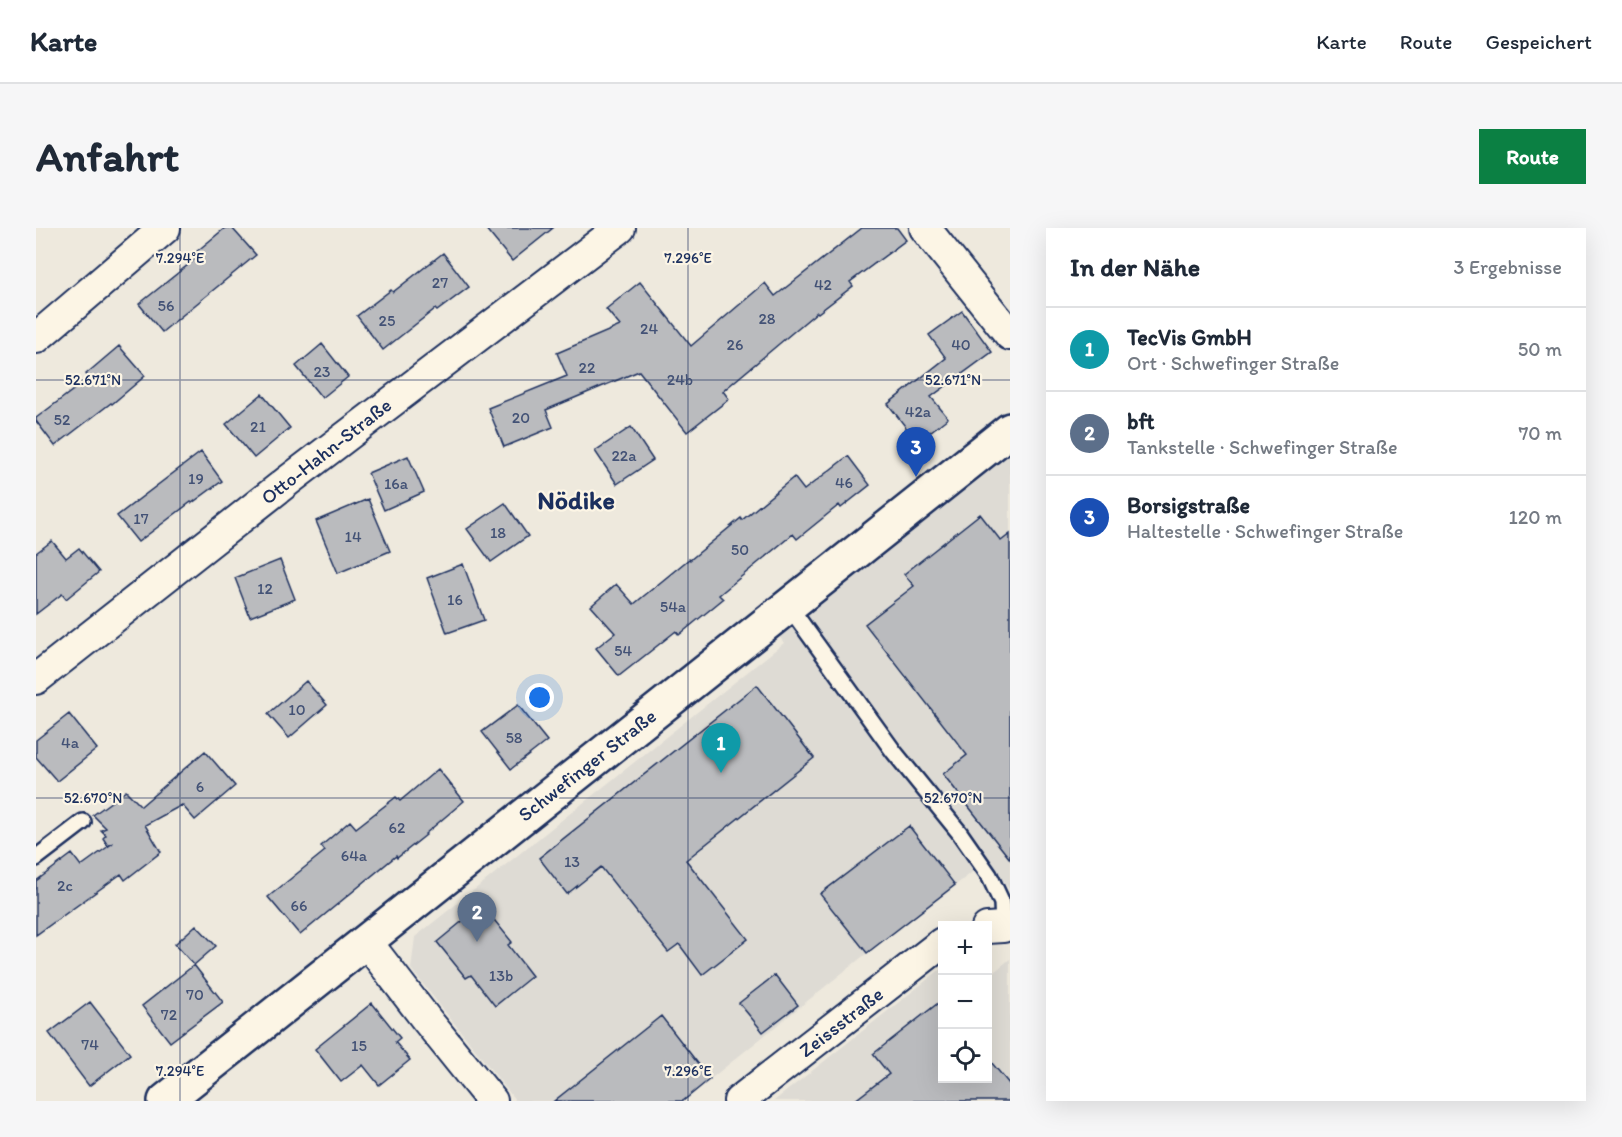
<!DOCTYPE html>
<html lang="de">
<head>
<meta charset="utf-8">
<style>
  :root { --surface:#fff; --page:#f6f6f7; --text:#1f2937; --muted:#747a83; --line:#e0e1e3; --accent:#0b8043 }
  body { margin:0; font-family:Itim,sans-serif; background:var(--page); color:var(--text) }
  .controls { position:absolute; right:18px; bottom:18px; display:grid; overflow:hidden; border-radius:0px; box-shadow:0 6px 24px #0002 }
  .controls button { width:54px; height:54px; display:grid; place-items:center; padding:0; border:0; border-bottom:2px solid var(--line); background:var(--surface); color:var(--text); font:30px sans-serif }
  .you { position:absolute; left:504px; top:470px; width:21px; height:21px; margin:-15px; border:4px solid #fff; border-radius:50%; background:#1a73e8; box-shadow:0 0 0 9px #1a73e833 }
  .badge { display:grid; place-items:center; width:39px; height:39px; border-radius:50%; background:var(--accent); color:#fff; font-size:20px; font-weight:700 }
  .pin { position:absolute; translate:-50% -50px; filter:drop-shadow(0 2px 3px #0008) }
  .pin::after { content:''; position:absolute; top:32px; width:21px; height:18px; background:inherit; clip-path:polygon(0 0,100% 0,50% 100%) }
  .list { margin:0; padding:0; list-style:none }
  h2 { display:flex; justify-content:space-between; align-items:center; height:78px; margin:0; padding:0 24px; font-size:26px }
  h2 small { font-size:20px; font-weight:400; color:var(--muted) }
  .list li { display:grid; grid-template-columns:39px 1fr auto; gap:18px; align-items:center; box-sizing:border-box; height:84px; padding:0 24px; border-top:2px solid var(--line) }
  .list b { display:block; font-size:22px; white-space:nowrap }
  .list p { margin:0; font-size:20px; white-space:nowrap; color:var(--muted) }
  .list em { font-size:20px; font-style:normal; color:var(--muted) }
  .icon { flex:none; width:33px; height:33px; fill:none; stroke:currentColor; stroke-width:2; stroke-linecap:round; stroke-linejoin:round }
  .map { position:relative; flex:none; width:974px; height:873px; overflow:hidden; border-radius:0px }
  header { display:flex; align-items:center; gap:36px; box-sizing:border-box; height:84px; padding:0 30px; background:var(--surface); border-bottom:2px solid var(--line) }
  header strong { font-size:28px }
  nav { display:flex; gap:33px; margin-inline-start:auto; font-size:21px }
  .intro { display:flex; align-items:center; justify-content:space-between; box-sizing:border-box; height:144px; padding:0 36px }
  h1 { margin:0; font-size:42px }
  .button { padding:15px 27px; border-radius:0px; background:var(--accent); color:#fff; font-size:21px; font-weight:700 }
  main { display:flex; gap:36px; padding:0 36px }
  aside { flex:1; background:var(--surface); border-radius:0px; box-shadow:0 6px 24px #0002 }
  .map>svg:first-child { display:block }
  .built { fill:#dedbd4 }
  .building { fill:#babbbe; stroke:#1b2f5e; stroke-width:1.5 }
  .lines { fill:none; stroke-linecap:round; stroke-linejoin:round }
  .lane-casing { stroke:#1b2f5e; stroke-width:20 }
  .street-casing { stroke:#1b2f5e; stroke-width:34 }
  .secondary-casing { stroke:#1b2f5e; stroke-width:38 }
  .lane { stroke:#fcf5e5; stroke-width:15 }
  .street { stroke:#fcf5e5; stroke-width:30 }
  .secondary { stroke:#fcf5e5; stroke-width:33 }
  .ticks { fill:none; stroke:#1b2f5e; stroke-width:1.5; stroke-opacity:0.45 }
  .labels { text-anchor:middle; stroke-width:4.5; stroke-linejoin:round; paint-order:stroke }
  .number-label { font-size:16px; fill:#435276 }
  .street-label { font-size:20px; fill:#1b2f5e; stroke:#fcf5e5 }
  .district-label { font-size:26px; font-weight:bold; fill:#1b2f5e; stroke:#fcf5e5 }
  .ticks-label { font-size:15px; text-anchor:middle; fill:#1b2f5e; stroke:#fcf5e5; stroke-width:4.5; stroke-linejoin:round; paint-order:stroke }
</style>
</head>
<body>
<header>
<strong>Karte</strong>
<nav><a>Karte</a><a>Route</a><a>Gespeichert</a></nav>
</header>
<div class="intro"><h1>Anfahrt</h1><a class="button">Route</a></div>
<main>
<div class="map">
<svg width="974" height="873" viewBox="0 0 974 873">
  <rect width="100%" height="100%" fill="#eee9dd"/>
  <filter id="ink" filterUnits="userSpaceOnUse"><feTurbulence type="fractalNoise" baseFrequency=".0167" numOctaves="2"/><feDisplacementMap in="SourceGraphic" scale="12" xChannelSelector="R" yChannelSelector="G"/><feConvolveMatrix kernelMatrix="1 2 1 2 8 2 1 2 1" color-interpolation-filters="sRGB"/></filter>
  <g filter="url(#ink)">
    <!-- built -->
    <path class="built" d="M974,221V662L951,633L831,725L647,873H480L375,741L379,709L748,415L740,404Z
      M974,731V873H738L906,740V850H951L952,736L958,744Z"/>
    <!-- building -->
    <path class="building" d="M189,0H196L220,27L126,104L103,76L163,28L160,24Z
      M449,0H517L476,33Z
      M826,0H861L870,12L814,54L817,58L782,85L781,84L687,163L693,171L651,204L603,143L510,182L517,199L468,219L452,180L531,148L521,125L584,98L570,81L604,54L655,118L729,55L739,68Z
      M407,25L433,59L401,83L399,81L347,122L321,88L355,62L357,64Z
      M926,83L956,124L895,169L912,190L881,214L852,176L910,130L893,107Z
      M286,116L312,149L286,170L260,138Z
      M83,118L109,148L76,176L75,175L19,218L0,193V190L53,150L50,146Z
      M226,166L254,200L218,230L190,196Z
      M595,199L617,232L581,256L559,223Z
      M165,224L186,253L156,275L155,274L102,314L81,288Z
      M372,228L388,264L348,282L332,245Z
      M812,228L834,257L805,280L803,277L761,311L757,306L683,367L687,371L643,407L640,403L583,448L560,420L579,405L555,378L580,356L598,376L653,331L654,332L705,290L706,292L758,249L768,262Z
      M332,271L354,323L302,345L280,293Z
      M469,275L492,308L455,334L431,301Z
      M944,286L965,313L974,306V631L907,546L931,527L829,396L878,358L868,346Z
      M16,313L30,330L43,320L63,344L30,371L26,366L0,386V325Z
      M244,332L259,371L214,389L199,350Z
      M427,336L448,392L411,405L391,350Z
      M270,453L291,477L253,510L232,486Z
      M721,457L778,530L650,632L712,711L666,747L643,716L632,724L565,639L531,666L503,630Z
      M482,477L511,513L475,541L446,504Z
      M33,486L61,521L21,553L0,529V512Z
      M169,523L199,558L159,592L146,577L109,597L125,624L89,652L85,646L0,707V653L36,626L45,638L77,615L72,618L67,610L70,607L65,602L70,600L57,587L90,563L105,578Z
      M402,541L428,573L389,606L390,607L361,630L360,628L264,707L232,669L289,623L285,618L314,593L320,600L360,569L364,573Z
      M873,598L919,657L831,725L784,666Z
      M446,677L476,714L472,717L496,748L459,778L435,747L430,750L401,714Z
      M160,697L180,718L158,737L187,774L134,814L106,778L158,737L139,716Z
      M739,747L762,777L727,804L703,775Z
      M906,772V850H951V829L974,857V873H818L853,846L837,826Z
      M54,774L94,826L53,858L13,805Z
      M336,775L364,810L359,814L374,832L343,857L327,837L305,854L279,821Z
      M625,788L674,851L647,873H518Z"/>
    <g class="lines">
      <!-- lane casing -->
      <g class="lane-casing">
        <path id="lane" d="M752,377L858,524L923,604L953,647L966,675L967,699
          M0,630L47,594"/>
      </g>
      <!-- street casing -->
      <g class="street-casing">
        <path id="street" d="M889,0L974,107
          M0,110L129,0
          M0,451L253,252L584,0
          M951,700L967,699
          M330,713L390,791L456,873
          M703,873L906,715"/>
      </g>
      <!-- secondary casing -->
      <g class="secondary-casing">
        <path id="secondary" d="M129,873L974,202"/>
      </g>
      <!-- lane -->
      <use href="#lane" class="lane"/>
      <!-- street -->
      <use href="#street" class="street"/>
      <!-- secondary -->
      <use href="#secondary" class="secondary"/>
    </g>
  </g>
  <!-- ticks -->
  <path class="ticks" d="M144,0V873M652,0V873M0,152H974M0,570H974"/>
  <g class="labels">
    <!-- number labels -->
    <g class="number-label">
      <text x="404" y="60">27</text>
      <text x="787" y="62">42</text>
      <text x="130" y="83">56</text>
      <text x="731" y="96">28</text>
      <text x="351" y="98">25</text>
      <text x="613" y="106">24</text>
      <text x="699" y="122">26</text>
      <text x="925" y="122">40</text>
      <text x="551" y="145">22</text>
      <text x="286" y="149">23</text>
      <text x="644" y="157">24b</text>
      <text x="882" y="189">42a</text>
      <text x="485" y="195">20</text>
      <text x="26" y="197">52</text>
      <text x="222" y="204">21</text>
      <text x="588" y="233">22a</text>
      <text x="160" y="256">19</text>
      <text x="808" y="260">46</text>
      <text x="360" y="261">16a</text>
      <text x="105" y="296">17</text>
      <text x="462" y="310">18</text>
      <text x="317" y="314">14</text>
      <text x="704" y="327">50</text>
      <text x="229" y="366">12</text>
      <text x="419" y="377">16</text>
      <text x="637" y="384">54a</text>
      <text x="587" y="428">54</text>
      <text x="261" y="487">10</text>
      <text x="478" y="515">58</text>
      <text x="34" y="520">4a</text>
      <text x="164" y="564">6</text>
      <text x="361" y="605">62</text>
      <text x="318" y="633">64a</text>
      <text x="536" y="639">13</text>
      <text x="29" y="663">2c</text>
      <text x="263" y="683">66</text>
      <text x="465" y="753">13b</text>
      <text x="159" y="772">70</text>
      <text x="133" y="792">72</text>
      <text x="54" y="822">74</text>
      <text x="323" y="823">15</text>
    </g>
    <!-- street labels -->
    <g class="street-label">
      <text transform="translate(290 223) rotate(-38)" y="7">Otto-Hahn-Straße</text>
      <text transform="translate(551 537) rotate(-38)" y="7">Schwefinger Straße</text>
      <text transform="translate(805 794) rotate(-38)" y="7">Zeissstraße</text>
    </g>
    <!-- district labels -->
    <g class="district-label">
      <text x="540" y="281">Nödike</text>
    </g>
  </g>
  <g class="ticks-label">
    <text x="144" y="35">7.294°E</text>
    <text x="652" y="35">7.296°E</text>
    <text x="57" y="157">52.671°N</text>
    <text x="917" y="157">52.671°N</text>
    <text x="57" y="575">52.670°N</text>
    <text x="917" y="575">52.670°N</text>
    <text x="144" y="848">7.294°E</text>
    <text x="652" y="848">7.296°E</text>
  </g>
</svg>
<div class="controls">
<button>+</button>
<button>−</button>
<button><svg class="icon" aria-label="locate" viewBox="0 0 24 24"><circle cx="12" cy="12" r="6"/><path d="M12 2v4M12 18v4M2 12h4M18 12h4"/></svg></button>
</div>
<div class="you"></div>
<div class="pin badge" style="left:685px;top:545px;background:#0f9aa8">1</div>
<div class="pin badge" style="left:441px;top:714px;background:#5c6f8a">2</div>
<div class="pin badge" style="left:880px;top:249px;background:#1a4fb4">3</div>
</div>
<aside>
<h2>In der Nähe<small>3 Ergebnisse</small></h2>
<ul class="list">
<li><span class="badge" style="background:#0f9aa8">1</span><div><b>TecVis GmbH</b><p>Ort · Schwefinger Straße</p></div><em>50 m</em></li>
<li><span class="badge" style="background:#5c6f8a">2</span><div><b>bft</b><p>Tankstelle · Schwefinger Straße</p></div><em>70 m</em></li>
<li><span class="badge" style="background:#1a4fb4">3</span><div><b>Borsigstraße</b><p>Haltestelle · Schwefinger Straße</p></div><em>120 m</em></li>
</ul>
</aside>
</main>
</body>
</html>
